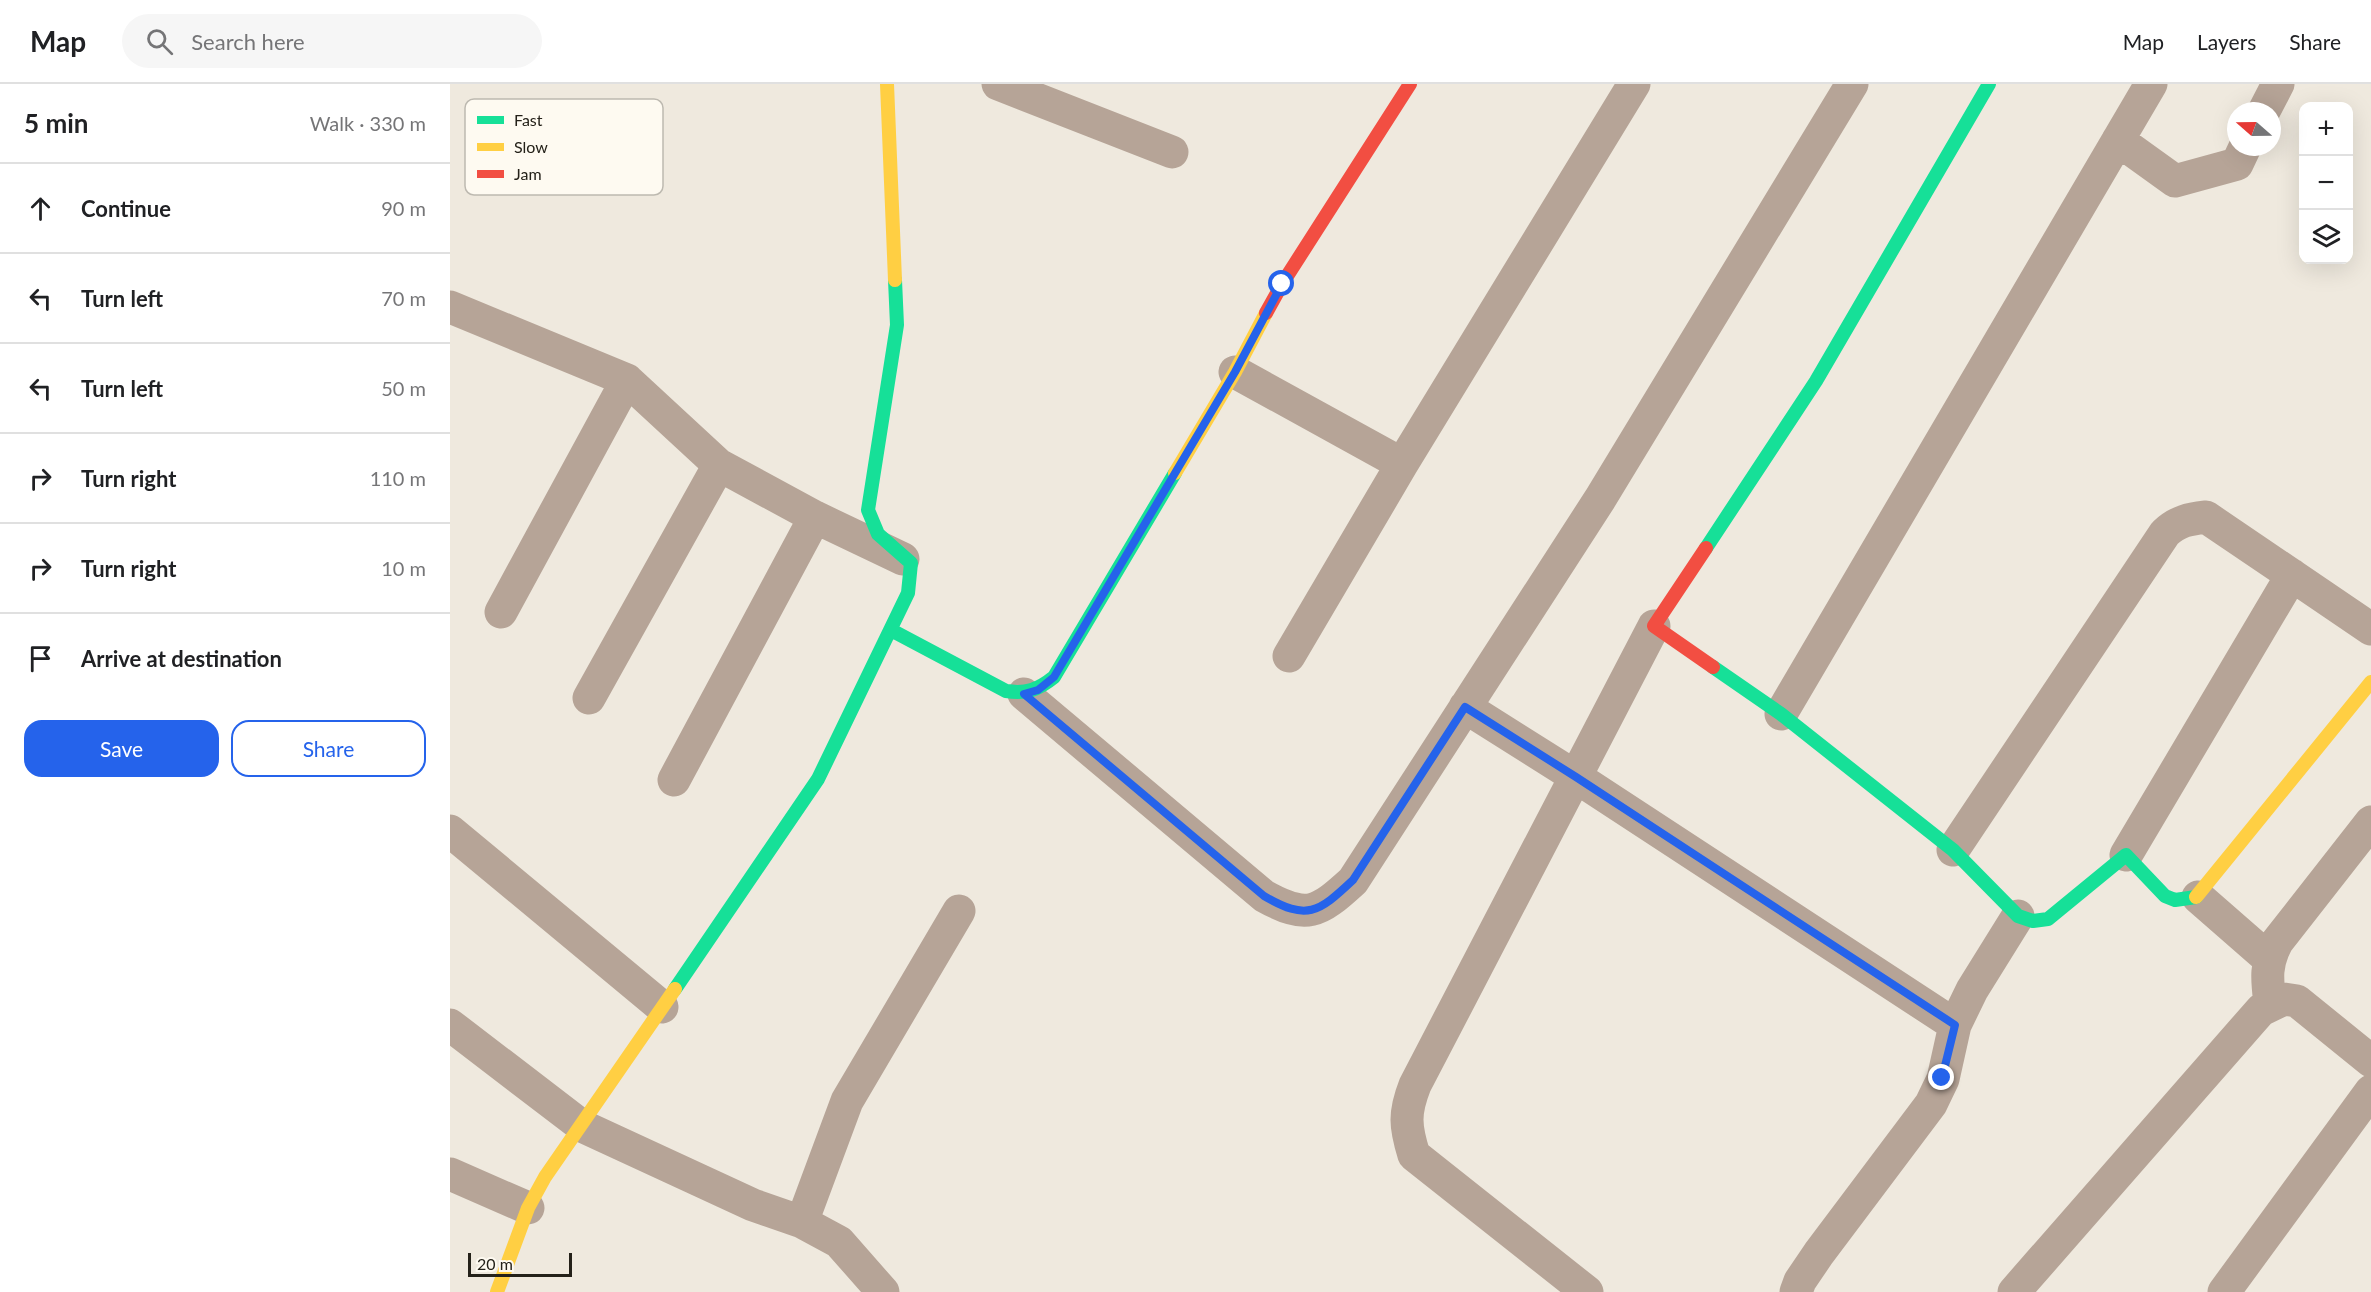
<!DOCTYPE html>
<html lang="en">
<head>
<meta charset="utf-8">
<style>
  :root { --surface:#fff; --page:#f6f6f6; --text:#202124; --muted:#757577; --line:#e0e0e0; --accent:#2563eb }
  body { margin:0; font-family:Lato,sans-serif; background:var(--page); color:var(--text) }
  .controls { position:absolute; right:18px; top:18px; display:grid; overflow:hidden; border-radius:12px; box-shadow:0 6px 24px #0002 }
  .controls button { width:54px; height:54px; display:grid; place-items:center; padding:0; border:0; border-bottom:2px solid var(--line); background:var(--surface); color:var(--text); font:30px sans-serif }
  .compass { position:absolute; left:1777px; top:18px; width:54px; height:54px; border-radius:50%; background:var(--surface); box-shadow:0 6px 24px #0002; rotate:290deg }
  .scale { position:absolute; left:18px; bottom:15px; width:104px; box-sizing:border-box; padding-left:6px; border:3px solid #242119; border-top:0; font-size:16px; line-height:21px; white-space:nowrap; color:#242119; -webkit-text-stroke:4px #fefaf1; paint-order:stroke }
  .stop { position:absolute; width:18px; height:18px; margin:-14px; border:4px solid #2563eb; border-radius:50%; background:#fff }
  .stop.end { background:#2563eb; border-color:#fff; box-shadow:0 2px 6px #0008 }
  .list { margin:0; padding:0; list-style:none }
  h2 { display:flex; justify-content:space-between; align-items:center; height:78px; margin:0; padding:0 24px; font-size:26px }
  h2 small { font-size:20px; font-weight:400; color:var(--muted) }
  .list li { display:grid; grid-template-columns:39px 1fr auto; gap:18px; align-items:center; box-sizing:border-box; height:90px; padding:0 24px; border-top:2px solid var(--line) }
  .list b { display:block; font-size:22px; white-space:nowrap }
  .list em { font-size:20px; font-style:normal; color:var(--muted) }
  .actions { display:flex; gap:12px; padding:18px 24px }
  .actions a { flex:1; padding:14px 0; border:2px solid var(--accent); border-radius:18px; text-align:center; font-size:21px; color:var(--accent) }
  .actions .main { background:var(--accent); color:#fff }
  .icon { flex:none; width:33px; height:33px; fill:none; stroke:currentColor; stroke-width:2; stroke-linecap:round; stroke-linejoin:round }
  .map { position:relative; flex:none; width:1921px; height:1208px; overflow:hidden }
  header { display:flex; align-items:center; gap:36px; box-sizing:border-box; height:84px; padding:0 30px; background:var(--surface); border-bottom:2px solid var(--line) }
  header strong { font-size:28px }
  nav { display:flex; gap:33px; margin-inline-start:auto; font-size:21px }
  .search { width:420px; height:54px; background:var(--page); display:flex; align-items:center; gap:15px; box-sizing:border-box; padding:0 21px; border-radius:33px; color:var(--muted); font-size:22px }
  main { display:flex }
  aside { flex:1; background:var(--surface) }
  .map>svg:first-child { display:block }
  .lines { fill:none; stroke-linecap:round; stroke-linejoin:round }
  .street { stroke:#b6a497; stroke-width:33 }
  .fast { stroke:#16e098; stroke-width:14 }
  .slow { stroke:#ffcf43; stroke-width:14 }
  .jam { stroke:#f24e42; stroke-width:14 }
  .route { stroke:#2563eb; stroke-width:8 }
  .key { fill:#fefaf1; stroke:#bdb9b0; stroke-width:1.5 }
  .key-label { font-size:16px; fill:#242119 }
</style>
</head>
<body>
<header>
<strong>Map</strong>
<div class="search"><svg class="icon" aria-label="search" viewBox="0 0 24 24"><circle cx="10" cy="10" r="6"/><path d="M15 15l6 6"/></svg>Search here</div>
<nav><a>Map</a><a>Layers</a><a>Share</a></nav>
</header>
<main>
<aside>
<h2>5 min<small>Walk · 330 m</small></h2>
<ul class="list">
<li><svg class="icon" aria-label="ahead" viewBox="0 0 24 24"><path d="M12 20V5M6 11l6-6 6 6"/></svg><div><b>Continue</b></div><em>90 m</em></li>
<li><svg class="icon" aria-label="left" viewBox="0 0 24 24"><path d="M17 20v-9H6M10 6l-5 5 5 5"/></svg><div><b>Turn left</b></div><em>70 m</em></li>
<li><svg class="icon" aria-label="left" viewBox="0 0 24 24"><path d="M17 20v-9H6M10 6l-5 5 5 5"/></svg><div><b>Turn left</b></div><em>50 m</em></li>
<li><svg class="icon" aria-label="right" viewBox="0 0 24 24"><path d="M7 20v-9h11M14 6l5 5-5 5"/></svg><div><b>Turn right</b></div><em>110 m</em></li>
<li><svg class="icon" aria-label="right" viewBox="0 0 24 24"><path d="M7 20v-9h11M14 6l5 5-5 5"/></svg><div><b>Turn right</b></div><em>10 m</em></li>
<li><svg class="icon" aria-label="arrive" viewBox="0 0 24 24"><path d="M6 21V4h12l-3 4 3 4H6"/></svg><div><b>Arrive at destination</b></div></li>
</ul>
<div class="actions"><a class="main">Save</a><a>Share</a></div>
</aside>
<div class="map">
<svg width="1921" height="1208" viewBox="0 0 1921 1208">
  <rect width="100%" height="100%" fill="#efe9de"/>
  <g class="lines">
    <!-- street -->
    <path class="street" d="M548,0L722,68
      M1814,27L1828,0
      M1668,56L1725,97L1787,80L1795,63
      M0,223L177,296L269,381L365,433L453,475
      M785,288L952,380L1184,0
      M51,528L177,296
      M839,572L952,380
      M574,610L814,812C857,836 868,829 903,797L1150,415L1402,0
      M139,614L269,381
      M1015,623L1126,693L1505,941
      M1331,630L1701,0
      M224,696L365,433
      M0,747L212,923
      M1503,766L1715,449C1728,437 1739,435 1756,433L1921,545
      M1676,771L1842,491
      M1748,813L1819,875
      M1820,920C1817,895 1815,881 1827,858L1921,738
      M0,941L132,1042L303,1121L352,1138L389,1158L433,1208
      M0,1090L78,1124
      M352,1138L397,1017L509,827
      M1137,1208L964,1071C955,1042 954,1029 965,1001L1204,542
      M1346,1208L1350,1197L1369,1169L1481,1020L1493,995L1505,941L1522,906L1568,832
      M1564,1208L1811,926L1834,915L1847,917L1921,977
      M1774,1208L1921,1007"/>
    <!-- fast -->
    <path class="fast" d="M1256,464L1366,297L1539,0
      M441,546L556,607C576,610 588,606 604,593L725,389
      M1263,583L1331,630L1503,766L1568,832L1583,837L1598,835L1676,771L1715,812L1725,816L1746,813
      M225,905L368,695L458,509L461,479L428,450L418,426L447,241L445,196"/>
    <!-- slow -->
    <path class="slow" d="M437,0L445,196
      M725,389L785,288L816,229
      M1746,813L1921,598
      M47,1208L78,1124L95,1093L225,905"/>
    <!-- jam -->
    <path class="jam" d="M816,229L832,200L960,0
      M1256,464L1204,542L1263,583"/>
  </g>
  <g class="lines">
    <!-- route -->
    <path class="route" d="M832,200L785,288L604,593L588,606L574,610L814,812C857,837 868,829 903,796L1015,623L1126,693L1505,941L1492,994"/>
  </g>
  <!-- legend -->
  <rect x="15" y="15" width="198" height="96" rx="9" class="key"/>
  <rect x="27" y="32" width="27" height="8" fill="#16e098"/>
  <rect x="27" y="59" width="27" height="8" fill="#ffcf43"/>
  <rect x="27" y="86" width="27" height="8" fill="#f24e42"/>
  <g class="key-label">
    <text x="64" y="42">Fast</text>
    <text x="64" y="69">Slow</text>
    <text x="64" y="96">Jam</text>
  </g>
</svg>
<div class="controls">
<button>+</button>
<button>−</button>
<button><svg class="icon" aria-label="layers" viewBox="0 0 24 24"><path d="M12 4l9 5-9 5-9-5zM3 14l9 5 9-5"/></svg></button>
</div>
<svg class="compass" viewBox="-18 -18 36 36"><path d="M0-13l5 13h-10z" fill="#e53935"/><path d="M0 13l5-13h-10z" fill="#757577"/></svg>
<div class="scale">20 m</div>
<div class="stop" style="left:832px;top:200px"></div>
<div class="stop end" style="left:1492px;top:994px"></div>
</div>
</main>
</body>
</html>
